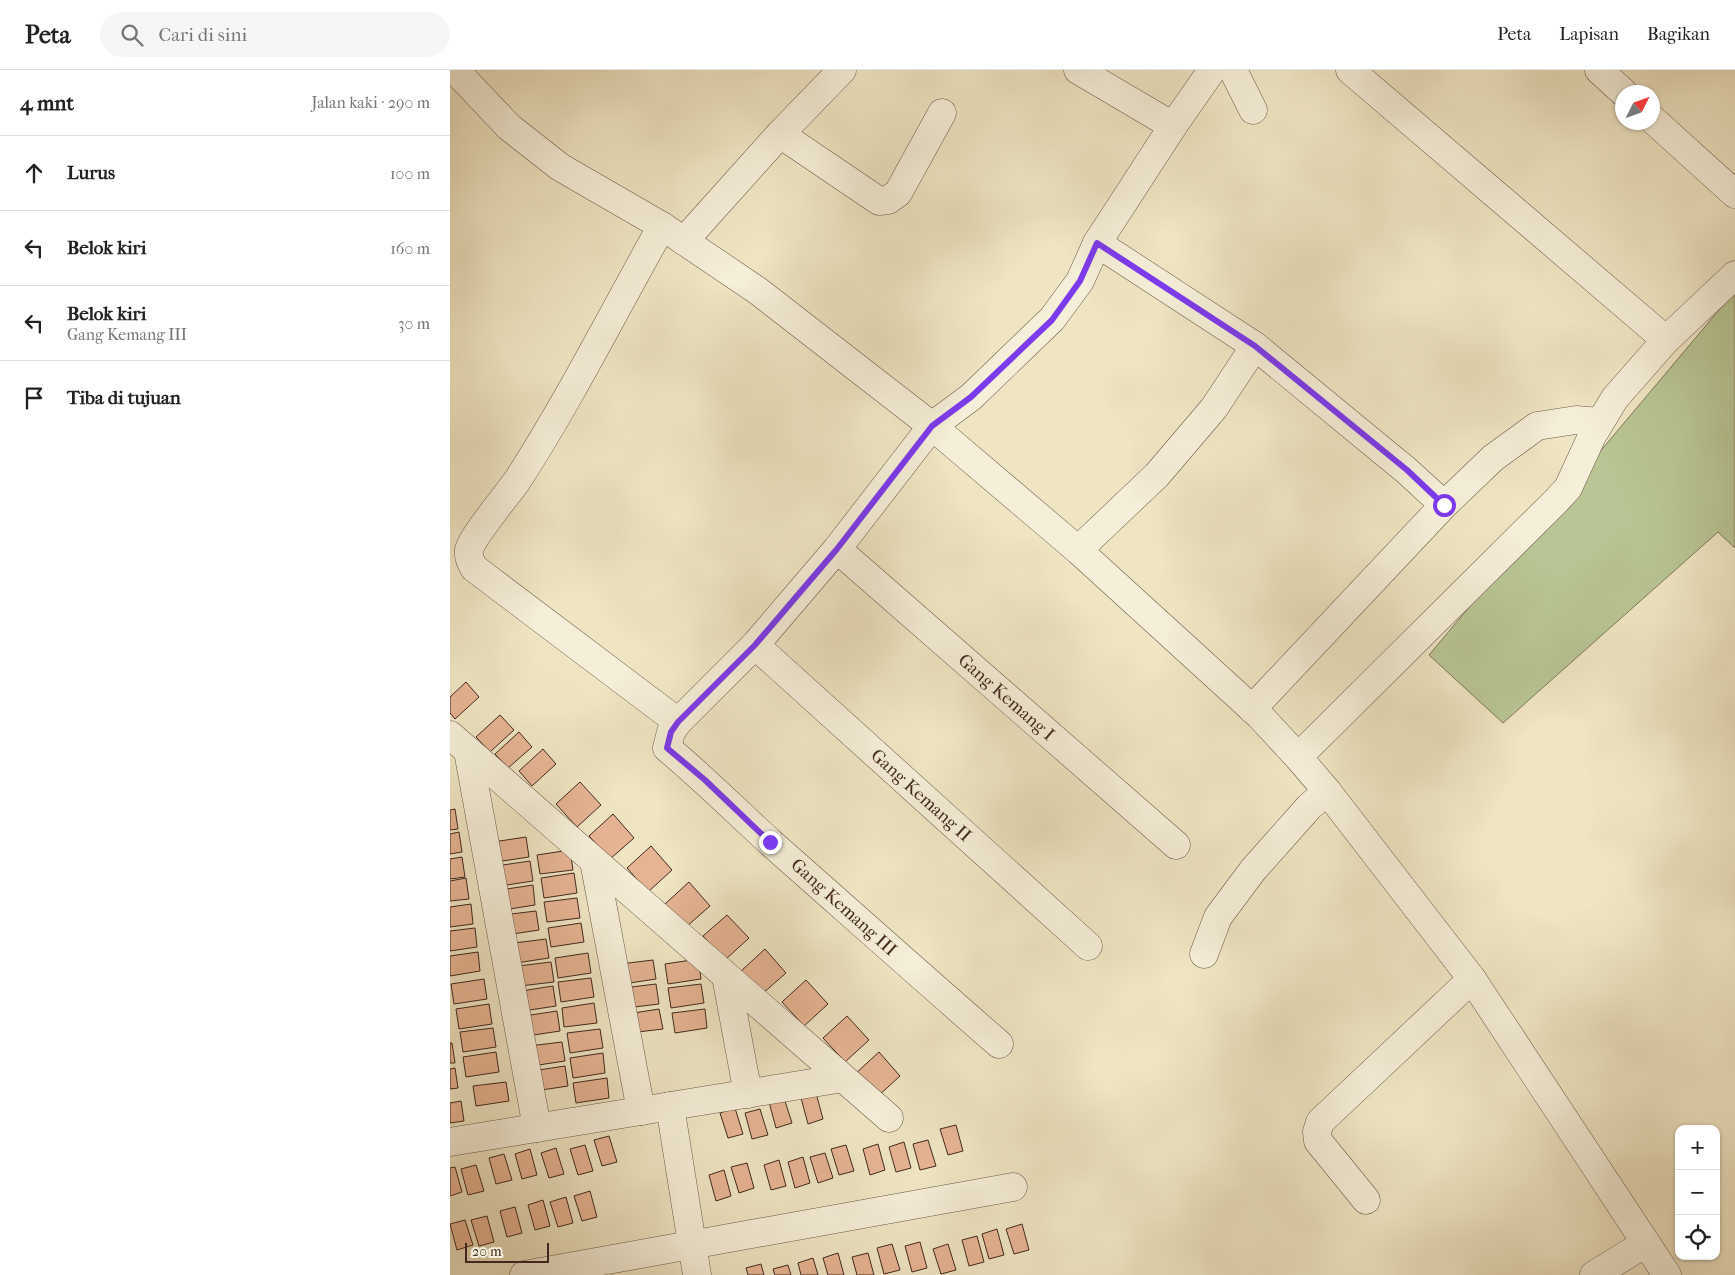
<!DOCTYPE html>
<html lang="id">
<head>
<meta charset="utf-8">
<style>
  :root { --surface:#fff; --page:#f6f6f6; --text:#222; --muted:#767676; --line:#e0e0e0 }
  body { margin:0; font-family:"IM FELL French Canon",serif; background:var(--page); color:var(--text) }
  .controls { position:absolute; right:15px; bottom:15px; display:grid; overflow:hidden; border-radius:10px; box-shadow:0 1px 4px #0004 }
  .controls button { width:45px; height:45px; display:grid; place-items:center; padding:0; border:0; border-bottom:1px solid var(--line); background:var(--surface); color:var(--text); font:25px sans-serif }
  .compass { position:absolute; left:1165px; top:15px; width:45px; height:45px; border-radius:50%; background:var(--surface); box-shadow:0 1px 4px #0004; rotate:48deg }
  .scale { position:absolute; left:15px; bottom:12px; width:84px; box-sizing:border-box; padding-left:5px; border:2px solid #42281f; border-top:0; font-size:14px; line-height:18px; white-space:nowrap; color:#42281f; -webkit-text-stroke:4px #f5eed8; paint-order:stroke }
  .stop { position:absolute; width:15px; height:15px; margin:-11px; border:4px solid #7c3aed; border-radius:50%; background:#fff }
  .stop.end { background:#7c3aed; border-color:#fff; box-shadow:0 1px 5px #0008 }
  .list { margin:0; padding:0; list-style:none }
  h2 { display:flex; justify-content:space-between; align-items:center; height:65px; margin:0; padding:0 20px; font-size:21px }
  h2 small { font-size:16px; font-weight:400; color:var(--muted) }
  .list li { display:grid; grid-template-columns:32px 1fr auto; gap:15px; align-items:center; box-sizing:border-box; height:75px; padding:0 20px; border-top:1px solid var(--line) }
  .list b { display:block; font-size:19px; white-space:nowrap }
  .list p { margin:0; font-size:16px; white-space:nowrap; color:var(--muted) }
  .list em { font-size:16px; font-style:normal; color:var(--muted) }
  .icon { flex:none; width:28px; height:28px; fill:none; stroke:currentColor; stroke-width:2; stroke-linecap:round; stroke-linejoin:round }
  .map { position:relative; flex:none; width:1285px; height:1205px; overflow:hidden }
  header { display:flex; align-items:center; gap:30px; box-sizing:border-box; height:70px; padding:0 25px; background:var(--surface); border-bottom:1px solid var(--line) }
  header strong { font-size:24px }
  nav { display:flex; gap:28px; margin-inline-start:auto; font-size:18px }
  .search { width:350px; height:45px; background:var(--page); display:flex; align-items:center; gap:12px; box-sizing:border-box; padding:0 18px; border-radius:28px; color:var(--muted); font-size:19px }
  main { display:flex }
  aside { flex:1; background:var(--surface) }
  .map>svg:first-child { display:block }
  .green { fill:#b9c594; stroke:#7e765a }
  .building { fill:#e6b493; stroke:#42281f }
  .lines { fill:none; stroke-linecap:round; stroke-linejoin:round }
  .minor-casing { stroke:#6d5748; stroke-width:29 }
  .minor { stroke:#f5eed8; stroke-width:28 }
  .route { stroke:#7c3aed; stroke-width:6 }
  .labels { text-anchor:middle; stroke-width:4; stroke-linejoin:round; paint-order:stroke }
  .street-label { font-size:18px; fill:#42281f; stroke:#f5eed8 }
</style>
</head>
<body>
<header>
<strong>Peta</strong>
<div class="search"><svg class="icon" aria-label="search" viewBox="0 0 24 24"><circle cx="10" cy="10" r="6"/><path d="M15 15l6 6"/></svg>Cari di sini</div>
<nav><a>Peta</a><a>Lapisan</a><a>Bagikan</a></nav>
</header>
<main>
<aside>
<h2>4 mnt<small>Jalan kaki · 290 m</small></h2>
<ul class="list">
<li><svg class="icon" aria-label="ahead" viewBox="0 0 24 24"><path d="M12 20V5M6 11l6-6 6 6"/></svg><div><b>Lurus</b></div><em>100 m</em></li>
<li><svg class="icon" aria-label="left" viewBox="0 0 24 24"><path d="M17 20v-9H6M10 6l-5 5 5 5"/></svg><div><b>Belok kiri</b></div><em>160 m</em></li>
<li><svg class="icon" aria-label="left" viewBox="0 0 24 24"><path d="M17 20v-9H6M10 6l-5 5 5 5"/></svg><div><b>Belok kiri</b><p>Gang Kemang III</p></div><em>30 m</em></li>
<li><svg class="icon" aria-label="arrive" viewBox="0 0 24 24"><path d="M6 21V4h12l-3 4 3 4H6"/></svg><div><b>Tiba di tujuan</b></div></li>
</ul>
</aside>
<div class="map">
<svg width="1285" height="1205" viewBox="0 0 1285 1205">
  <rect width="100%" height="100%" fill="#efe5c3"/>
  <filter id="stains"><feTurbulence type="fractalNoise" baseFrequency=".004" numOctaves="4"/><feColorMatrix values="0 0 0 0 .2 0 0 0 0 .09 0 0 0 0 .02 0 0 0 .5 -.17"/></filter>
  <radialGradient id="worn" r=".72"><stop offset=".6" stop-color="#630" stop-opacity="0"/><stop offset="1" stop-color="#630" stop-opacity=".3"/></radialGradient>
  <!-- green -->
  <path class="green" d="M1285,221V478L1268,462L1053,653L979,585Z"/>
  <!-- building -->
  <path class="building" d="M16,612L29,627L5,649L0,643V627Z
    M50,645L64,660L40,682L26,667Z
    M69,662L82,677L58,698L45,684Z
    M93,679L106,694L82,716L69,701Z
    M130,712L151,735L127,757L106,734Z
    M5,739L8,759L0,760V740Z
    M163,744L184,768L160,789L139,766Z
    M9,762L12,782L0,784V764Z
    M76,767L79,787L46,792L43,772Z
    M201,776L222,800L198,822L177,798Z
    M120,780L123,800L90,804L87,785Z
    M12,787L15,807L0,809V789Z
    M80,791L83,811L50,816L46,796Z
    M124,803L127,823L94,828L91,808Z
    M16,808L19,829L0,831V811Z
    M239,812L260,836L236,857L215,834Z
    M83,815L85,835L53,840L50,820Z
    M127,828L130,848L97,852L94,832Z
    M21,834L23,854L0,857V837Z
    M86,841L89,860L56,865L53,845Z
    M277,845L299,868L275,890L253,866Z
    M131,853L134,872L101,877L98,858Z
    M25,858L27,877L0,881V861Z
    M96,869L99,888L66,893L64,873Z
    M315,879L336,903L312,924L291,901Z
    M28,882L30,901L0,906V886Z
    M138,883L141,903L108,908L105,888Z
    M248,889L251,909L218,914L215,894Z
    M203,890L206,909L173,914L170,894Z
    M101,892L104,912L70,916L68,896Z
    M141,908L144,927L111,932L108,912Z
    M34,909L37,929L4,934L1,914Z
    M356,910L378,934L354,956L332,932Z
    M206,914L209,934L176,938L173,918Z
    M251,914L254,933L221,938L218,918Z
    M103,916L106,936L73,941L71,921Z
    M144,933L147,953L114,957L112,938Z
    M39,934L42,954L9,959L6,939Z
    M209,939L213,959L179,963L177,944Z
    M255,939L257,958L225,963L222,943Z
    M107,941L110,961L77,966L74,946Z
    M397,946L419,970L395,992L373,968Z
    M43,958L46,977L13,982L10,962Z
    M150,959L153,978L120,983L117,963Z
    M112,972L115,991L82,996L79,976Z
    M0,973H2L5,993H0Z
    M46,982L49,1002L16,1007L13,987Z
    M429,982L450,1006L426,1028L405,1004Z
    M153,983L155,1003L123,1008L120,988Z
    M115,996L118,1016L85,1021L82,1001Z
    M5,998L8,1018L0,1019V999Z
    M157,1008L159,1028L126,1033L123,1013Z
    M56,1012L59,1031L26,1036L23,1016Z
    M366,1023L373,1049L358,1054L351,1028Z
    M334,1028L342,1053L326,1058L319,1032Z
    M11,1031L14,1051L0,1053V1033Z
    M285,1038L293,1064L278,1068L270,1043Z
    M310,1039L318,1065L302,1069L295,1043Z
    M506,1055L513,1081L498,1085L490,1059Z
    M159,1066L167,1092L152,1096L144,1070Z
    M478,1070L486,1096L470,1100L463,1074Z
    M454,1072L461,1098L446,1102L439,1077Z
    M428,1074L435,1100L420,1105L413,1079Z
    M135,1075L143,1101L128,1105L120,1079Z
    M396,1075L404,1101L389,1105L381,1079Z
    M106,1078L114,1104L99,1108L91,1083Z
    M80,1079L87,1105L72,1109L65,1084Z
    M375,1083L383,1108L368,1113L360,1087Z
    M54,1084L62,1110L46,1114L39,1088Z
    M353,1087L360,1113L345,1118L338,1092Z
    M329,1090L336,1116L321,1120L314,1095Z
    M297,1093L304,1118L289,1123L281,1097Z
    M26,1095L34,1121L18,1125L11,1099Z
    M5,1097L12,1122L0,1126V1098Z
    M274,1100L281,1126L266,1131L259,1105Z
    M140,1121L147,1147L132,1151L124,1126Z
    M116,1127L123,1153L108,1157L100,1132Z
    M93,1130L100,1156L85,1160L78,1135Z
    M65,1137L72,1163L57,1167L50,1141Z
    M37,1146L44,1172L29,1176L21,1150Z
    M15,1150L23,1175L7,1180L0,1154Z
    M572,1154L579,1180L564,1184L556,1159Z
    M547,1159L554,1185L539,1189L532,1164Z
    M527,1166L534,1192L519,1196L512,1170Z
    M470,1172L477,1198L462,1202L455,1176Z
    M442,1174L450,1200L434,1204L427,1178Z
    M498,1174L506,1200L491,1204L483,1179Z
    M388,1183L394,1205H378L373,1188Z
    M418,1183L424,1205H407L402,1187Z
    M363,1188L368,1205H351L348,1193Z
    M311,1194L314,1205H298L296,1198Z
    M338,1195L341,1205H325L323,1199Z"/>
  <g class="lines">
    <!-- minor casing -->
    <g class="minor-casing">
      <g id="minor">
        <path d="M5,0L59,57L110,97L212,156L308,221L482,356L628,480L809,645L848,687L877,721L1022,909L1217,1205"/>
        <path d="M628,0L723,56"/>
        <path d="M783,0L803,40"/>
        <path d="M900,0L1216,270"/>
        <path d="M1149,0L1173,22"/>
        <path d="M1202,49L1285,124"/>
        <path d="M330,64L429,131L438,130L448,123L492,43"/>
        <path d="M212,156C164,241 120,329 67,411C57,425 22,467 19,480C18,486 21,493 24,498L228,652"/>
        <path d="M234,171L330,64L392,0"/>
        <path d="M647,173L805,276L957,401L994,435L802,639"/>
        <path d="M994,435L1043,388L1087,356L1126,350L1150,352"/>
        <path id="s1" d="M387,479L726,775"/>
        <path d="M628,480L707,405L764,338L805,276"/>
        <path id="s2" d="M305,575L638,876"/>
        <path d="M0,665L439,1048"/>
        <path d="M18,681L87,1058"/>
        <path d="M848,687L1106,431L1118,418L1142,366L1165,328L1216,270L1285,205"/>
        <path d="M144,791L191,1041"/>
        <path d="M754,884L768,847L803,800L859,737L877,721"/>
        <path d="M276,906L298,1024"/>
        <path d="M549,974C473,908 397,840 321,773C286,741 253,708 217,678L221,662L228,652L305,575L387,479L482,356L521,327L602,249L630,211L647,173L723,56L762,0"/>
        <path d="M220,1036L247,1205"/>
        <path d="M0,1072L393,1008"/>
        <path d="M916,1130L868,1071L867,1062L870,1052L1022,909"/>
        <path d="M74,1205L563,1117"/>
        <path d="M1144,1205L1196,1173"/>
      </g>
    </g>
    <!-- minor -->
    <use href="#minor" class="minor"/>
  </g>
  <g class="lines">
    <!-- route -->
    <path class="route" d="M320,772L255,710L217,678L221,662L228,652L305,575L387,479L482,356L521,327L602,250L630,211L647,173L805,276L957,400L994,435"/>
  </g>
  <g class="labels">
    <!-- street labels -->
    <g class="street-label">
      <text dy="6" stroke="none"><textPath href="#s1" startOffset="225">Gang Kemang I</textPath></text>
      <text dy="6" stroke="none"><textPath href="#s2" startOffset="224">Gang Kemang II</textPath></text>
      <text transform="translate(394 837) rotate(42)" y="6">Gang Kemang III</text>
    </g>
  </g>
  <rect width="100%" height="100%" filter="url(#stains)"/>
  <rect width="100%" height="100%" fill="url(#worn)"/>
</svg>
<div class="controls">
<button>+</button>
<button>−</button>
<button><svg class="icon" aria-label="locate" viewBox="0 0 24 24"><circle cx="12" cy="12" r="6"/><path d="M12 2v4M12 18v4M2 12h4M18 12h4"/></svg></button>
</div>
<svg class="compass" viewBox="-18 -18 36 36"><path d="M0-13l5 13h-10z" fill="#e53935"/><path d="M0 13l5-13h-10z" fill="#767676"/></svg>
<div class="scale">20 m</div>
<div class="stop" style="left:994px;top:435px"></div>
<div class="stop end" style="left:320px;top:772px"></div>
</div>
</main>
</body>
</html>
